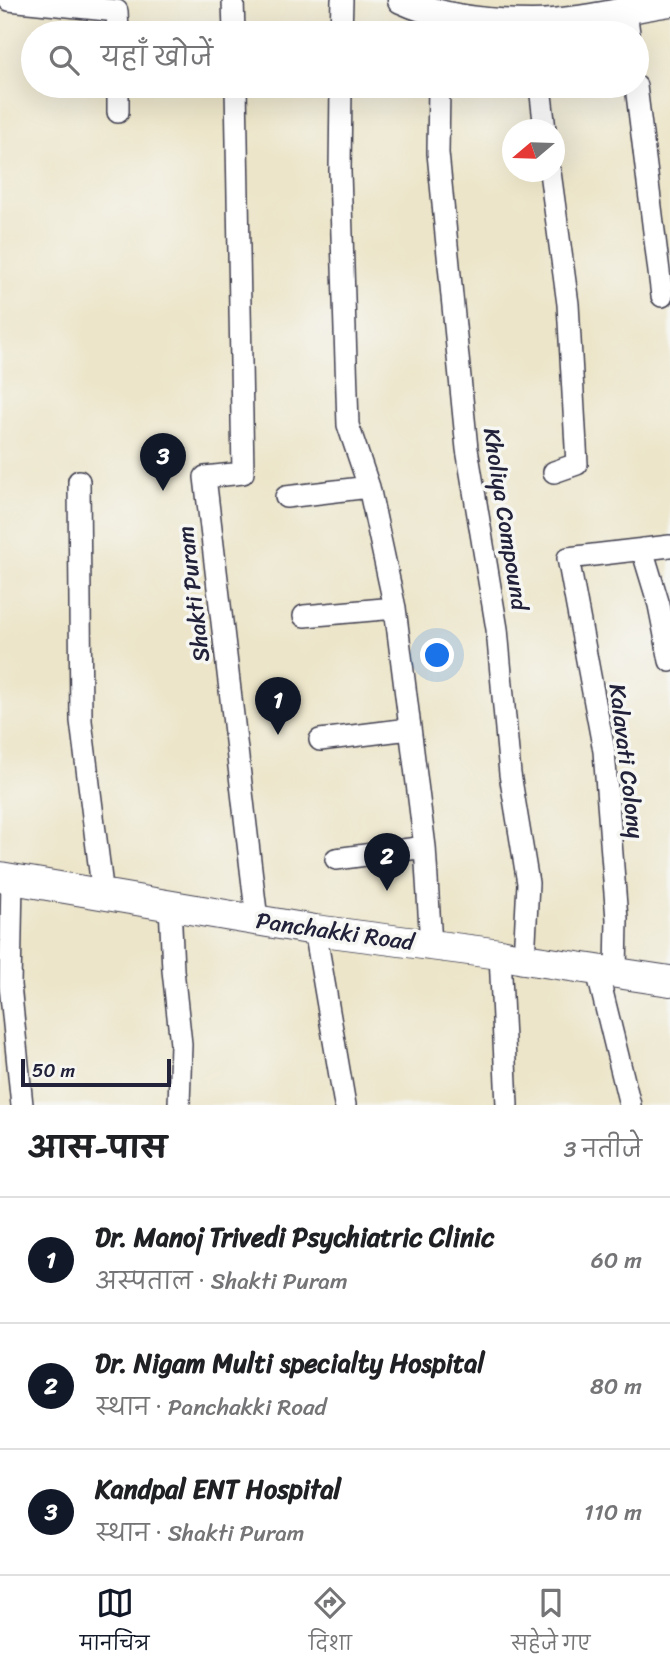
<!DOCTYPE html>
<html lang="hi">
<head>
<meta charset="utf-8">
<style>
  :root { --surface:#fff; --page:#f6f6f6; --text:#202124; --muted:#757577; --line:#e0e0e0; --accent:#111827 }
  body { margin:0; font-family:Sriracha,"Playpen Sans Deva",sans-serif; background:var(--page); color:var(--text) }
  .compass { position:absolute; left:502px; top:119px; width:63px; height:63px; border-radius:50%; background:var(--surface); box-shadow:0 7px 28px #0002; rotate:251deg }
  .scale { position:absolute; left:21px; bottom:18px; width:150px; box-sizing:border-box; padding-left:7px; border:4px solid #22223b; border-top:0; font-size:19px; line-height:24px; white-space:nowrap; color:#22223b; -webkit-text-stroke:5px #f6f6f2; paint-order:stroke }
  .you { position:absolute; left:438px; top:656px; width:24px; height:24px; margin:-18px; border:5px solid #fff; border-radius:50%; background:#1a73e8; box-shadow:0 0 0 10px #1a73e833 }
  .badge { display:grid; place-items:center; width:46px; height:46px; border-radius:50%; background:var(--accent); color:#fff; font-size:23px; font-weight:700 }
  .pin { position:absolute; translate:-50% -58px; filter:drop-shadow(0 2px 4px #0008) }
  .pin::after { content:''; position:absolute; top:37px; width:24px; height:21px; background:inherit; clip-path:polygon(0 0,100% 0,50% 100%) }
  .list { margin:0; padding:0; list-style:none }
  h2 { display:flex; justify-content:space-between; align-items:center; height:91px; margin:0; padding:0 28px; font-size:30px }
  h2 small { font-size:23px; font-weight:400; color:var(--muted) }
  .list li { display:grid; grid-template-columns:46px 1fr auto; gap:21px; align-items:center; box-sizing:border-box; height:126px; padding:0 28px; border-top:2px solid var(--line) }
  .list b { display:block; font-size:26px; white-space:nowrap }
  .list p { margin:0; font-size:23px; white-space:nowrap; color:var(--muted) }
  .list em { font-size:23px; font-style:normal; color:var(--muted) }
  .icon { flex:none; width:38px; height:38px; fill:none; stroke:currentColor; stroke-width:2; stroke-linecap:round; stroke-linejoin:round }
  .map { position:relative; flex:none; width:670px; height:1105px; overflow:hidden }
  .search { position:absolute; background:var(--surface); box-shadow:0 7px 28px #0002; left:21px; right:21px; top:21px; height:77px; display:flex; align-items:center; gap:18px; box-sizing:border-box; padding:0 24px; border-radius:38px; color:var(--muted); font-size:26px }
  .sheet { height:469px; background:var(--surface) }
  nav { display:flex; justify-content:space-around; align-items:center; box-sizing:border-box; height:98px; border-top:2px solid var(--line); background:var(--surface); font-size:19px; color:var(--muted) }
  nav a { display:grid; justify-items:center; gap:4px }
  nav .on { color:var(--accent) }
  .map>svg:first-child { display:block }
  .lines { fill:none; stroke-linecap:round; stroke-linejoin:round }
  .minor-casing { stroke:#403f50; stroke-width:24 }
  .tertiary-casing { stroke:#403f50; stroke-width:29 }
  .secondary-casing { stroke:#403f50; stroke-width:32 }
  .minor { stroke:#fff; stroke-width:21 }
  .tertiary { stroke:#fff; stroke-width:26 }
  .secondary { stroke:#fff; stroke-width:30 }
  .labels { text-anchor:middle; stroke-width:7; stroke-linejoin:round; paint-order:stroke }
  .street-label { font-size:23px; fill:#22223b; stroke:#f6f6f2 }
</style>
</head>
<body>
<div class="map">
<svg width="670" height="1105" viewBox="0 0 670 1105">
  <rect width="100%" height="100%" fill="#f6f6f2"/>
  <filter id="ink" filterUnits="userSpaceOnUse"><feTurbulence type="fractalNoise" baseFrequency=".0143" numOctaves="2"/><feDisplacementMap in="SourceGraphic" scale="14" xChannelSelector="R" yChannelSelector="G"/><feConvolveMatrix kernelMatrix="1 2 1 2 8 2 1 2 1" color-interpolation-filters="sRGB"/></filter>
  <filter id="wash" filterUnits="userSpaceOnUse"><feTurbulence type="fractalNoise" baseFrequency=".00686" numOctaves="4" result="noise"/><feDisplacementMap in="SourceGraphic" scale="28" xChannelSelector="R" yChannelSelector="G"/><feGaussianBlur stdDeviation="1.57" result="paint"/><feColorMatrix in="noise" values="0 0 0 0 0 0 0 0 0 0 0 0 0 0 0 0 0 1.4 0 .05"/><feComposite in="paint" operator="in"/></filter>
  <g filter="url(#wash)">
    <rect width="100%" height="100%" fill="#ece5c9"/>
  </g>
  <g filter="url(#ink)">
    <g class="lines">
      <!-- minor casing -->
      <g class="minor-casing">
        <path id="minor" d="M9,0L117,11L118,33
          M233,0L234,33
          M626,11L629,33
          M341,33L342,0
          M440,33V13
          M118,86V112
          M236,86L243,473L205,477L257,920
          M341,86L340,172L348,425L369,487L395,608L425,847L431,945
          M439,86L438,153L467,449L497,629L510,774L528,883L524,959
          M540,86L545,130
          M636,86L662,296
          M550,172L568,304L577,464L554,472
          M79,481L81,721L103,895
          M286,497L369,487
          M642,549L659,605L670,661
          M304,616L395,608
          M320,740L409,729
          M336,859L425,847
          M12,879L10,985L22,1105
          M170,905L173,970L181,1044L179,1105
          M315,930L345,1105
          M500,954L507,1105
          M597,971L630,1105
          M616,973L617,919L604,751L568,558L670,546"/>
      </g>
      <!-- tertiary casing -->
      <g class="tertiary-casing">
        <path id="tertiary" d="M401,0C440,18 490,23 532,23C575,23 627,9 670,3"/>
      </g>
      <!-- secondary casing -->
      <g class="secondary-casing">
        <path id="secondary" d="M0,877L315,930L500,954L524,959L670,981"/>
      </g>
      <!-- minor -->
      <use href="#minor" class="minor"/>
      <!-- tertiary -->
      <use href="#tertiary" class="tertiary"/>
      <!-- secondary -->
      <use href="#secondary" class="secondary"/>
    </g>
  </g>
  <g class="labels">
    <!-- street labels -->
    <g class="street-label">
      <text transform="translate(506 519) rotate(81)" y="8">Kholiya Compound</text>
      <text transform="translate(193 594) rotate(-97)" y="8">Shakti Puram</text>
      <text transform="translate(627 761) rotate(83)" y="8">Kalavati Colony</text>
      <text transform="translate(335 931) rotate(8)" y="8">Panchakki Road</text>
    </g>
  </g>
</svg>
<svg class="compass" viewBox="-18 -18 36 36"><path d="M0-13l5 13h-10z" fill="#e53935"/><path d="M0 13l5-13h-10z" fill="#757577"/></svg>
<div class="scale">50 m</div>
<div class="you"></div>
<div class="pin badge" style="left:278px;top:735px">1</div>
<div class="pin badge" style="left:387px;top:891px">2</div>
<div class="pin badge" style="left:163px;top:491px">3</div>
<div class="search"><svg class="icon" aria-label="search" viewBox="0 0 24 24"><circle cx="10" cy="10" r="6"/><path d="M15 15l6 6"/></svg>यहाँ खोजें</div>
</div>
<section class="sheet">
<h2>आस-पास<small>3 नतीजे</small></h2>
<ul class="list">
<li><span class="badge">1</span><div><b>Dr. Manoj Trivedi Psychiatric Clinic</b><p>अस्पताल · Shakti Puram</p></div><em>60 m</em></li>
<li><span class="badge">2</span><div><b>Dr. Nigam Multi specialty Hospital</b><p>स्थान · Panchakki Road</p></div><em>80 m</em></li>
<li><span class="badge">3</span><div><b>Kandpal ENT Hospital</b><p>स्थान · Shakti Puram</p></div><em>110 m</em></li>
</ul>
</section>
<nav>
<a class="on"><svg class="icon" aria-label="map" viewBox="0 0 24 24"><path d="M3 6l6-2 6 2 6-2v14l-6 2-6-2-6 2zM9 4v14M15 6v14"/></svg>मानचित्र</a>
<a><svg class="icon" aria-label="directions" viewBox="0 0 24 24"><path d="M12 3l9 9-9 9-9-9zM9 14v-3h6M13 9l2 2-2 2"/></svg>दिशा</a>
<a><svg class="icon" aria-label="saved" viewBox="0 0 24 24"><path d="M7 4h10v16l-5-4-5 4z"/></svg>सहेजे गए</a>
</nav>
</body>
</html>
